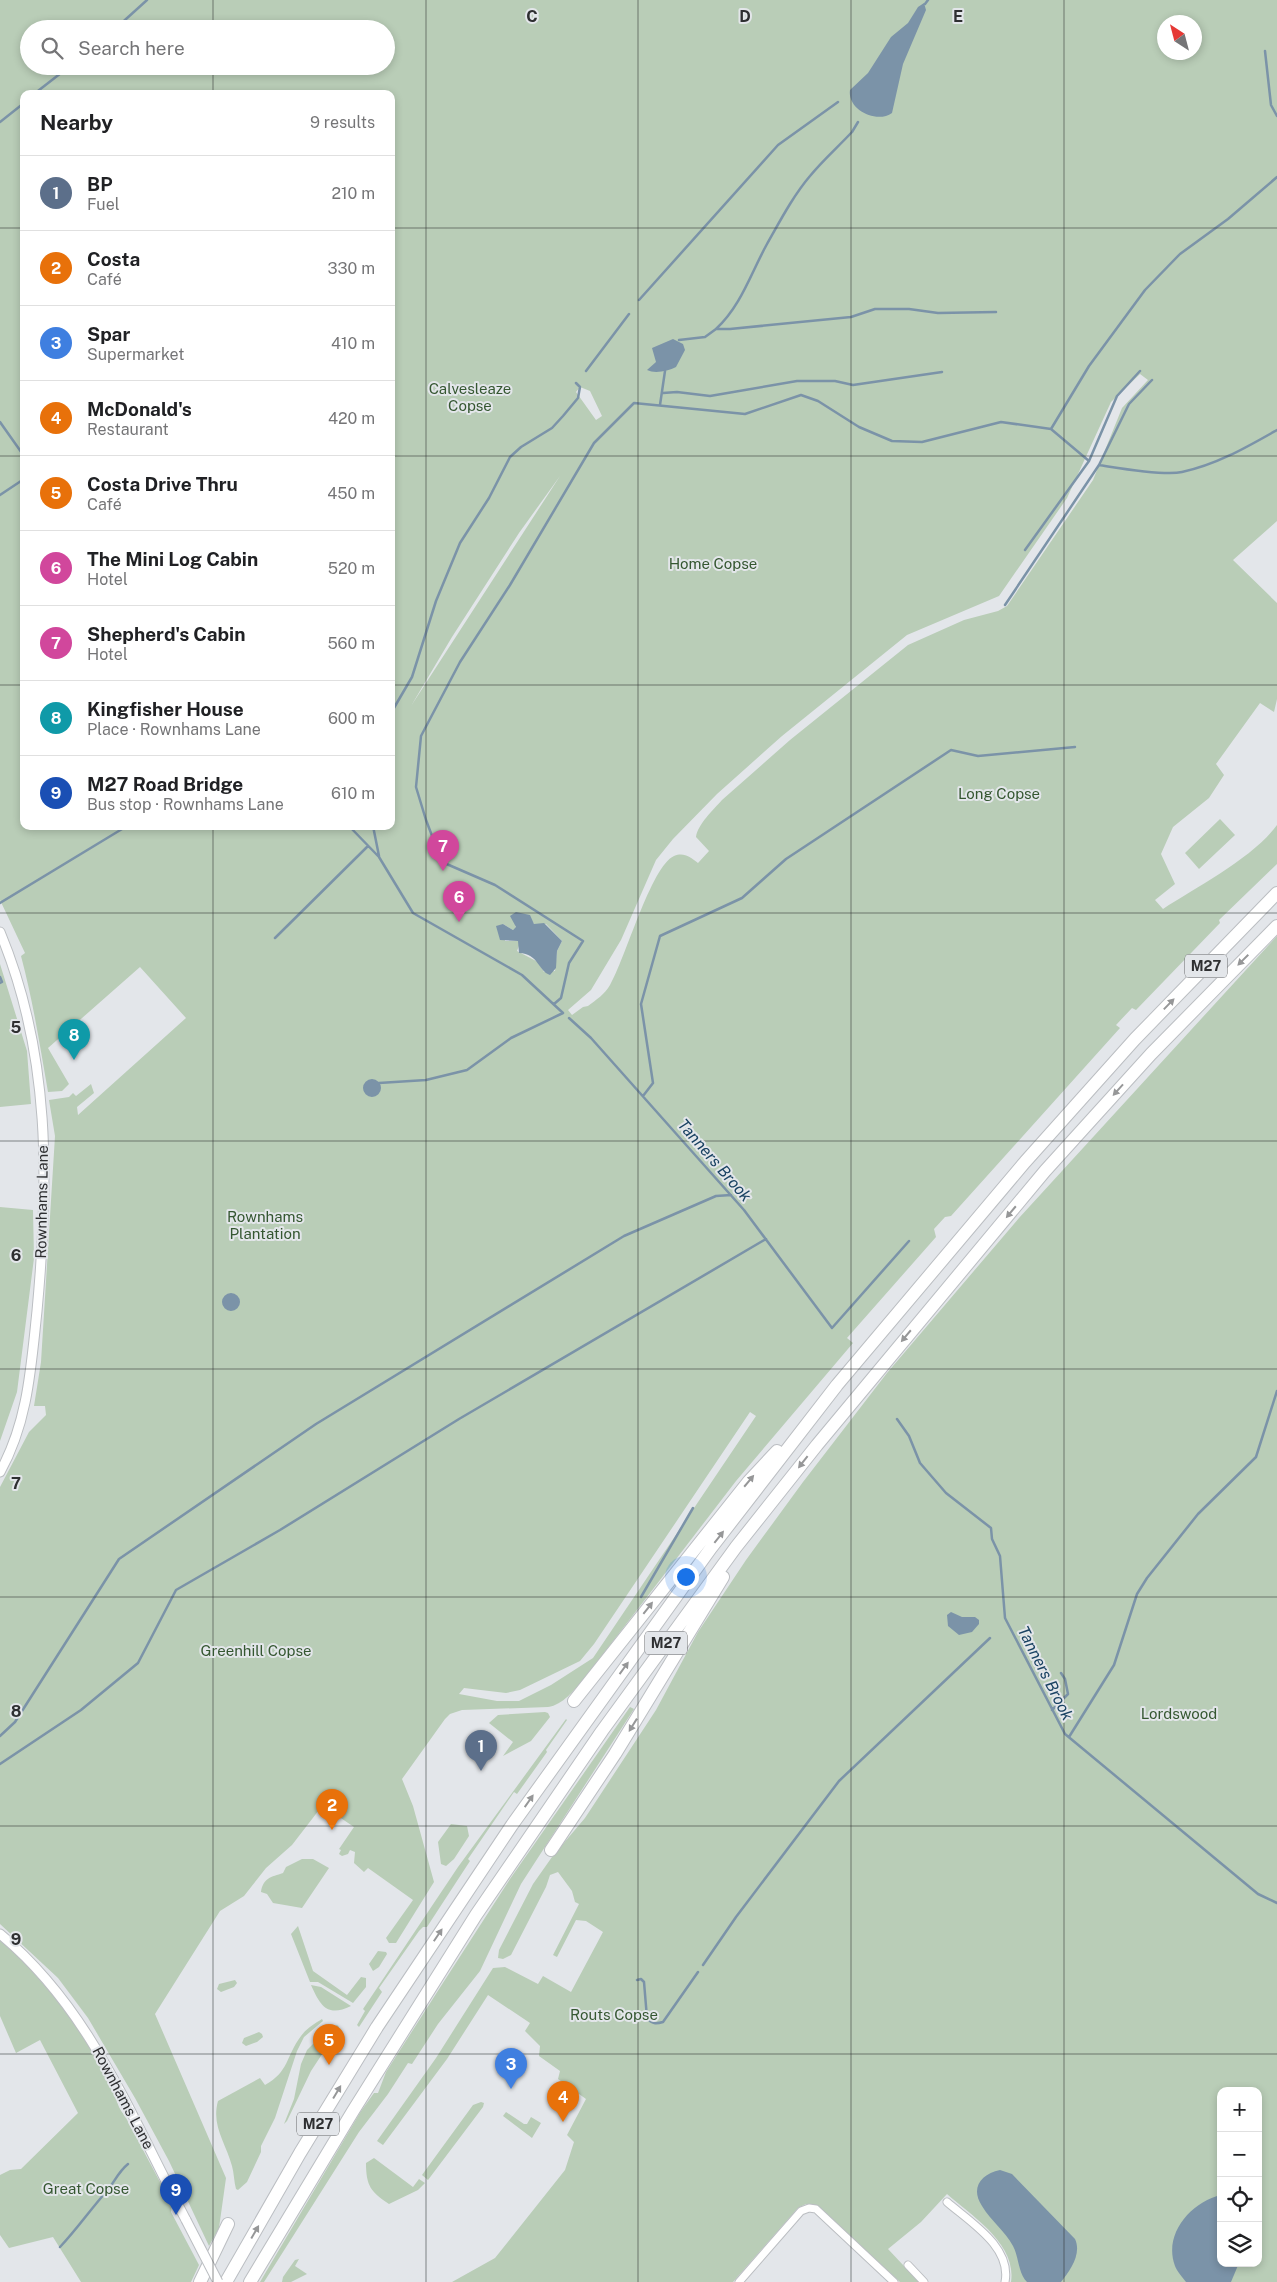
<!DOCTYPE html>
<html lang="en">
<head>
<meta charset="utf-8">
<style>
  :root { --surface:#fff; --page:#f6f6f6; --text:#202124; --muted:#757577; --line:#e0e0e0; --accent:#7c3aed }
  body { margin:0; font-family:"Public Sans",sans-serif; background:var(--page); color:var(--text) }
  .controls { position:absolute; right:15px; bottom:15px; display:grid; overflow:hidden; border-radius:10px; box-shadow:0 2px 8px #0003 }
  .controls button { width:45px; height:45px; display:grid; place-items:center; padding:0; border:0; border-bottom:1px solid var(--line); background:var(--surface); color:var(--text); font:25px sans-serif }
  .compass { position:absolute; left:1157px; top:15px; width:45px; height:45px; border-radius:50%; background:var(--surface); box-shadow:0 2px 8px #0003; rotate:324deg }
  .you { position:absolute; left:685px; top:1576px; width:18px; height:18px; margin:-12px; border:4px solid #fff; border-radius:50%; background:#1a73e8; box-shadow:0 0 0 8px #1a73e833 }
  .badge { display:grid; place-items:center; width:32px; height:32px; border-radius:50%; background:var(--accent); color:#fff; font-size:16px; font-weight:700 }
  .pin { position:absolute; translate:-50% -41px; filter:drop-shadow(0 1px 2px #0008) }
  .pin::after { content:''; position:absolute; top:26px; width:18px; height:15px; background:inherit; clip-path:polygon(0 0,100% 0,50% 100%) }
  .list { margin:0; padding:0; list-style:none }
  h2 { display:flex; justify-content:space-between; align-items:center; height:65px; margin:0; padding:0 20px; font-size:21px }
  h2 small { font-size:16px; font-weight:400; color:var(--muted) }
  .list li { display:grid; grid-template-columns:32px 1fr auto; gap:15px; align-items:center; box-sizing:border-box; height:75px; padding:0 20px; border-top:1px solid var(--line) }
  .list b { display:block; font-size:19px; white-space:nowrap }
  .list p { margin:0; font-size:16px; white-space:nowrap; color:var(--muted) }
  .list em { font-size:16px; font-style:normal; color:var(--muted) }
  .icon { flex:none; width:28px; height:28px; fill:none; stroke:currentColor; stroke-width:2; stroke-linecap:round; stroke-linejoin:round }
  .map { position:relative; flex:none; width:1277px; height:2282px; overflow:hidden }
  .search { position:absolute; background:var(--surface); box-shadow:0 2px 8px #0003; left:20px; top:20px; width:375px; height:55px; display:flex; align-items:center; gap:12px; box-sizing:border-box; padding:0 18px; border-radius:28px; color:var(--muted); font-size:19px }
  .panel { position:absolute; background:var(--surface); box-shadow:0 2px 8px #0003; left:20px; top:90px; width:375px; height:740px; border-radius:10px }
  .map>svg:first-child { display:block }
  .green { fill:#b9cdb7; fill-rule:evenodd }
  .water { fill:#7b93a8 }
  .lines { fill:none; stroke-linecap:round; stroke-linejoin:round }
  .stream { stroke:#7b93a8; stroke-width:2.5 }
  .minor-casing { stroke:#bbbec2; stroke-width:9 }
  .tertiary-casing { stroke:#bbbec2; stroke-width:11 }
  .motorway-casing { stroke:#bbbec2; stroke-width:14 }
  .minor { stroke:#fff; stroke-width:7 }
  .tertiary { stroke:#fff; stroke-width:9 }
  .motorway { stroke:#fff; stroke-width:12 }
  .tertiary-bridge-casing { stroke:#bbbec2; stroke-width:11; stroke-linecap:butt }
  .tertiary-bridge { stroke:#fff; stroke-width:9 }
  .oneway { fill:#969798 }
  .grid { fill:none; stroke:#2e2f31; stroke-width:1; stroke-opacity:0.55 }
  .labels { text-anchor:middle; stroke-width:4; stroke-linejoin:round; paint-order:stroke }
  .shield { fill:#e3e6ea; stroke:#646668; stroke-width:1 }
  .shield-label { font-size:14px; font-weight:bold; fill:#2e2f31 }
  .park-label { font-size:15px; fill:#355731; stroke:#e3e6ea }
  .street-label { font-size:15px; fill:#2e2f31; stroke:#e3e6ea }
  .water-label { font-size:16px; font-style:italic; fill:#194262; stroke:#e3e6ea }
  .grid-label { font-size:16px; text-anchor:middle; font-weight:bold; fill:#2e2f31; stroke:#e3e6ea; stroke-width:4; stroke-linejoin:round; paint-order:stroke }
</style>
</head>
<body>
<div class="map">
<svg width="1277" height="2282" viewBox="0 0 1277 2282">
  <rect width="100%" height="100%" fill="#e3e6ea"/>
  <!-- green -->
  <path class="green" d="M0,0H1277V521L1233,560L1277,603V699L1274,712L1260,703L1216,764L1224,775L1209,798L1173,827L1161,854L1175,884L1155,900L1163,909C1198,886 1253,858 1277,825V864L1219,920L1220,923L1136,1010L1132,1008L1116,1025L1120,1028L951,1216L945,1217L934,1229L936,1237L847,1338L853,1343L736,1481L584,1679C574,1690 563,1705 548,1707L462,1710L450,1714L445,1719L402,1779L413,1806L434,1882L396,1943H389L386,1938L413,1900L368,1868L364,1872L354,1863L355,1852L350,1850L348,1854L342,1856L339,1854L341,1850L339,1849L354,1827L326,1808L319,1810L292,1845L266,1868L244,1896L220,1911L155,2014L226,2178L219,2228L209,2246L169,2161L135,2098L88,2018L58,1978L0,1924V1487L29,1432L46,1415L45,1406H34L41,1362L55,1136L49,1100L69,1097L73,1093L76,1096L91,1084L94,1093L77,1107L78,1115L186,1018L140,967L48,1048L69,1084L62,1091L48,1092C40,1046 33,1001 21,956L25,953L0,900ZM1164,22H1194V52H1164ZM29,29H386V66H29ZM24,94H391V826H24ZM1140,374L1148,380L1122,408L1093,480L1007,606L998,611L964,620L908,645L790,740L722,800C713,810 698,824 696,837L709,851L698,863C690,857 684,852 674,856C651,866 625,960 610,985C605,994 596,1000 588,1006L583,1007L572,1015L568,1010L591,990L621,940L656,860L673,839L717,794L782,736L907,635L999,596L1067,498L1111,402ZM580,387L590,391L602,416L596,420L576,392ZM560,476L411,706L452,637L519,533ZM531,919L534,924H546L562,941L557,951L555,971L544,972L538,962L517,951L520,943L518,941H505L503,924L513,930L516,928L515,924ZM750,1412L756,1416L593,1658L551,1685L519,1701H497L459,1694L464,1688L506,1693L520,1690L580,1661L594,1644Z
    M1220,819L1235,835L1199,869L1185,853Z
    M1277,936V2282H1011C1017,2244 972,2216 947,2194L921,2222L888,2249L919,2282H900L817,2207L806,2204L798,2208L733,2282H452L495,2258L565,2170L574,2142L567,2135L586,2099L558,2079L560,2071L539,2056L540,2046L525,2031L530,2023L488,1995L447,2059L383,2145L377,2141L436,2058L493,1968L505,1967L538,1984L543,1976L571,1992L603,1932L586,1921L576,1920L557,1957L553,1955L579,1904L575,1902L572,1891L558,1872L550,1875L546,1887L511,1955L503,1959L498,1958L499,1950L533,1884L552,1857L585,1818L656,1710L698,1632L746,1560L803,1482L887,1373L1019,1218ZM1221,2091H1258V2263H1221Z
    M0,964L27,1051L31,1104L0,1107Z
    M0,1207L33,1210L34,1258L17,1392L0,1441Z
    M630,1707L634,1709L521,1884L480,1971L438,2024L412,2064L408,2063L388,2094L359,2132L264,2282H260L361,2111L374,2093H378L386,2072L441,1986L510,1879Z
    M545,1712L548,1713L550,1717L531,1741L503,1756L513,1742L489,1723L498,1715Z
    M566,1719L567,1720L546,1750L547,1752L517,1794L514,1792L468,1859L470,1861L427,1927H423L419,1931L379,1988L382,1992L359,2027L357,2025L365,2011L363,2009L458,1867Z
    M451,1824L467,1826L469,1836L454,1859L446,1866L441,1864L438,1842Z
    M302,1859H313L329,1868L302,1908L273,1903L267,1894L261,1892C263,1878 271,1877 283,1873L286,1867Z
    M298,1926L313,1971L347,1995L361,1977L366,1978V1987L353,2003L318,1982H310L291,1934Z
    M0,1939L21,1958L69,2014L110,2079C116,2092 115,2105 125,2116L168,2197L172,2205L171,2212L199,2265L191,2282H81L53,2237L9,2248L0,2235V2175L10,2170L21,2169L78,2113L40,2040L16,2053L0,2016Z
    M378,1951L386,1952L387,1954L379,1967L373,1971L369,1964Z
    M235,1980L237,1983L234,1987L221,1992L217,1989L219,1984Z
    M311,1985L321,1987L351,2006C327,2018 320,2005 311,1985Z
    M322,2019L323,2021L304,2037L297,2051L275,2118L261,2146V2152L247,2182L238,2190L236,2189C234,2182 234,2173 232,2166C226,2143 211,2126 218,2101L260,2078L265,2085C289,2072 286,2056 301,2036C307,2028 314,2024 322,2019Z
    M337,2025L339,2027L336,2033L311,2071L287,2121L284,2124L294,2099L301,2064L307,2050L325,2032Z
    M259,2032L262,2034L263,2037L257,2042L246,2046L242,2043L244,2038Z
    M481,2102L484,2103L483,2107L428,2180L422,2175L473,2105Z
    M506,2112L524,2124H527L531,2117L541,2123L532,2138L503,2116Z
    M374,2158L413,2187L419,2179L425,2183L418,2190L389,2204C371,2192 366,2186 366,2163Z
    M299,2259L295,2266L307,2274L291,2282H282L283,2277L295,2260Z"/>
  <!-- water -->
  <path class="water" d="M924,3L926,10L903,64L892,113C877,124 847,110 850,90L868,73L891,37L908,23L918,7Z
    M673,339L683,344L685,350L676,367C668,371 655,374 647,370L656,362L652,348Z
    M516,912L530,915L534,924L544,923L562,941L557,951L556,968L550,975C538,971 539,954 519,953L518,941L500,940L496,926L503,924L513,930L516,927L510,916Z
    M363 1088a9 9 0 1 1 18 0a9 9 0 1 1-18 0Z
    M222 1302a9 9 0 1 1 18 0a9 9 0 1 1-18 0Z
    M951,1612L962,1617H975L979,1620V1624L972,1632L959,1635L948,1626L947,1615Z
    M1000,2170L1012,2174L1075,2239C1082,2254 1070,2271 1061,2282H1027C1018,2273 1019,2257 1013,2246C1005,2231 991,2221 982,2206C970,2188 981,2174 1000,2170Z
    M1221,2195V2263H1239L1231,2282H1186C1182,2277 1177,2271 1175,2266C1163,2234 1191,2202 1221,2195Z"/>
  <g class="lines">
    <!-- stream -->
    <path class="stream" d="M925,4L928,0
      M115,29L147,0
      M1265,51L1271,105L1277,116
      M34,94L70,66
      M0,122L24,103
      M639,300L778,145L838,102
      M716,329C741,306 751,273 767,244C780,221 793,196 810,176C823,160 838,147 852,132L858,122
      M679,340L705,337L716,329H730L851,317L875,309H909L938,313L996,312
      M586,371L629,314
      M663,393L677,392L710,396L797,381H835L853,385L942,372
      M660,405L665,371
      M0,422L24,456
      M1051,429L1089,366L1145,290L1180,254L1228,219L1277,177
      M1099,465C1119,468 1163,476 1182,472C1216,465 1247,447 1277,430
      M0,495L24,479
      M1025,550L1089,461L1117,396L1140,371
      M1005,605L1099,465L1129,404L1152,380
      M391,713L412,677L436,601L460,543L489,498L510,457L521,447L552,428L563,416L578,398L580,387L576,383
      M349,826L379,857L413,913L522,975L563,1013L511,1038L467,1070L426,1080L379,1083
      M373,826L379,856
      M0,903L127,826
      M275,938L368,846
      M0,977L2,982L0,983
      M554,1004L561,998L569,963L583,941L495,885L442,862L426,820L416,787L421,736L460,662L510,585L594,443L634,403L745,414L801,395L818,401L859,427L892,441L922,442L1001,422L1051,429L1089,461
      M569,1018L591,1038L744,1210L832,1328L909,1241
      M643,1096L653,1083L641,1004L660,936L742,898L786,859L951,750L978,756L1075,747
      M897,1419L909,1436L920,1463L946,1493L991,1528L992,1539L1000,1556L1005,1618L1065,1734L1258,1894L1277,1903
      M641,1597L693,1508
      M1052,1710L1068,1694L1065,1679L1061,1673
      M0,1736L15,1722L119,1559L316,1424L624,1236L716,1196L731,1195
      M1069,1737L1114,1665L1137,1594L1147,1578L1198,1514L1256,1457L1277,1391
      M0,1764L81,1710L138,1663L176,1590L280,1530L459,1419L766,1239
      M703,1965L736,1917L839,1781L990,1638
      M637,1980L641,1979L644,1982L647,2018C652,2024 656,2024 663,2022L698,1972
      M60,2247C77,2229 90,2210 106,2192C114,2183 118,2172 128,2164"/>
    <!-- minor casing -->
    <g class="minor-casing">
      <path id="minor" d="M947,2202C970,2222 1012,2247 1005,2282
        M908,2265L924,2282
        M739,2282L801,2211L809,2208L816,2209L894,2282"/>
    </g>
    <!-- tertiary casing -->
    <g class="tertiary-casing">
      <path id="tertiary" d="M0,932C51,1054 49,1182 37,1311C31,1367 28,1422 0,1472
        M0,1934C91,2009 132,2119 186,2220"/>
    </g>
    <!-- motorway casing -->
    <g class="motorway-casing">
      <path id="motorway" d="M574,1701L749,1481L777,1451
        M551,1850L615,1754L723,1577
        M200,2282L228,2224
        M226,2282L300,2153L377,2027L512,1825L711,1548L837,1385L1025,1162L1135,1039L1277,893
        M250,2282L353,2111L476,1915L602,1731L736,1547L817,1445L1045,1171L1151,1054L1277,926"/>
    </g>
    <!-- minor -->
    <use href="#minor" class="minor"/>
    <!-- tertiary -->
    <use href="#tertiary" class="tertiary"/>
    <!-- motorway -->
    <use href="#motorway" class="motorway"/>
    <!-- tertiary-bridge casing -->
    <g class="tertiary-bridge-casing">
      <path id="tertiary-bridge" d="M186,2220L218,2282"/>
    </g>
    <!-- tertiary-bridge -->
    <use href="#tertiary-bridge" class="tertiary-bridge"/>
  </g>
  <!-- one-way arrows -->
  <defs><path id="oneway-solid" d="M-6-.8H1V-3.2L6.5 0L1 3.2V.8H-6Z" transform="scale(1.25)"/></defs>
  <g class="oneway">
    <use href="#oneway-solid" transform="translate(1243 960) rotate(135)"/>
    <use href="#oneway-solid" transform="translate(1169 1004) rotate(-46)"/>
    <use href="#oneway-solid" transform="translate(1118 1090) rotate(132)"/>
    <use href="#oneway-solid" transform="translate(1011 1212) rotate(130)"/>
    <use href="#oneway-solid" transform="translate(906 1336) rotate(130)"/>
    <use href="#oneway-solid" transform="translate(803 1462) rotate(128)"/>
    <use href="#oneway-solid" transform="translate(749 1481) rotate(-50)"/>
    <use href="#oneway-solid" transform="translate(719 1537) rotate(-52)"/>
    <use href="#oneway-solid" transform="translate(648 1608) rotate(-52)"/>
    <use href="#oneway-solid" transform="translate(624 1668) rotate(-54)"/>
    <use href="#oneway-solid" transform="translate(633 1725) rotate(122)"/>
    <use href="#oneway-solid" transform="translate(529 1801) rotate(-55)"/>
    <use href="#oneway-solid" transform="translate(438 1935) rotate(-56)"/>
    <use href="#oneway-solid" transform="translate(337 2092) rotate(-59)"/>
    <use href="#oneway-solid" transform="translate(255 2232) rotate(-60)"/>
  </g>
  <!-- grid -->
  <path class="grid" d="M213,0V29M426,0V2282M638,0V2282M851,0V2282M1064,0V2282M213,66V94M0,228H24M391,228H1277M0,456H24M391,456H1277M0,685H24M391,685H1277M213,826V2282M0,913H1277M0,1141H1277M0,1369H1277M0,1597H1277M0,1826H1277M0,2054H1277"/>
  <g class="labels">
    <!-- shield labels -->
    <g class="shield">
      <rect x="1185" y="954.5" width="42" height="23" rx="4"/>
      <rect x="645" y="1631.5" width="42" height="23" rx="4"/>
      <rect x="297" y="2112.5" width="42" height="23" rx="4"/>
    </g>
    <g class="shield-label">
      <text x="1206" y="971">M27</text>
      <text x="666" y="1648">M27</text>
      <text x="318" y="2129">M27</text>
    </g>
    <!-- park labels -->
    <g class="park-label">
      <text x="470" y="394">Calvesleaze<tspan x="470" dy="17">Copse</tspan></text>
      <text x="713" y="569">Home Copse</text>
      <text x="999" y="799">Long Copse</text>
      <text x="265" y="1222">Rownhams<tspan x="265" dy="17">Plantation</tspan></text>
      <text x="256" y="1656">Greenhill Copse</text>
      <text x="1179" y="1719">Lordswood</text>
      <text x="614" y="2020">Routs Copse</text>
      <text x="86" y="2194">Great Copse</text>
    </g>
    <!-- street labels -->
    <g class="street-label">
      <text transform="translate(42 1202) rotate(-89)" y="5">Rownhams Lane</text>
      <text transform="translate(123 2098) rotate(62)" y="5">Rownhams Lane</text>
    </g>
    <!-- water labels -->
    <g class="water-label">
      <text transform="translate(715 1160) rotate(49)" y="6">Tanners Brook</text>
      <text transform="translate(1046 1673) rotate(63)" y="6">Tanners Brook</text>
    </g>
  </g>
  <g class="grid-label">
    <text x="532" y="22">C</text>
    <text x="745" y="22">D</text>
    <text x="958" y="22">E</text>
    <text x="16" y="1033">5</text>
    <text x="16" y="1261">6</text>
    <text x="16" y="1489">7</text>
    <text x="16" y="1717">8</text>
    <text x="16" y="1945">9</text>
  </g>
</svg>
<div class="controls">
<button>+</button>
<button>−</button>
<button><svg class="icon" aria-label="locate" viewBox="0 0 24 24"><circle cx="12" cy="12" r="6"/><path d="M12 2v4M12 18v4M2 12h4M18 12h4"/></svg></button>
<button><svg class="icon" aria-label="layers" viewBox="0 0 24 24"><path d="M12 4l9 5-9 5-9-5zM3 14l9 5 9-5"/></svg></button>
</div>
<svg class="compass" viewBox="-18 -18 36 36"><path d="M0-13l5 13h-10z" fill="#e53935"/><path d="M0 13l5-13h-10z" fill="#757577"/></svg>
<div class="you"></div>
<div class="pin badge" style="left:481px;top:1771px;background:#5c6f8a">1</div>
<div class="pin badge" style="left:332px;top:1830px;background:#e8710a">2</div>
<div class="pin badge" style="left:511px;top:2089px;background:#3f7fe0">3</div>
<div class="pin badge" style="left:563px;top:2122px;background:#e8710a">4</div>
<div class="pin badge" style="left:329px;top:2065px;background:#e8710a">5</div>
<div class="pin badge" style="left:459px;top:922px;background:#d1479c">6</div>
<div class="pin badge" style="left:443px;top:871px;background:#d1479c">7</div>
<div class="pin badge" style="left:74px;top:1060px;background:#0f9aa8">8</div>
<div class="pin badge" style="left:176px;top:2215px;background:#1a4fb4">9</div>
<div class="search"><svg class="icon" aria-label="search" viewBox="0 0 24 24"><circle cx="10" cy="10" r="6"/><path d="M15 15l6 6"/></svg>Search here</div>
<section class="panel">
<h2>Nearby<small>9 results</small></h2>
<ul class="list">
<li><span class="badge" style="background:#5c6f8a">1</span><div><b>BP</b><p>Fuel</p></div><em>210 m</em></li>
<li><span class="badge" style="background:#e8710a">2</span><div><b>Costa</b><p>Café</p></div><em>330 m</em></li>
<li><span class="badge" style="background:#3f7fe0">3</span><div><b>Spar</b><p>Supermarket</p></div><em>410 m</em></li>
<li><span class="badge" style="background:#e8710a">4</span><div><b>McDonald's</b><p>Restaurant</p></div><em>420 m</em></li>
<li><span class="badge" style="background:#e8710a">5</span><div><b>Costa Drive Thru</b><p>Café</p></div><em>450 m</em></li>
<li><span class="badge" style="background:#d1479c">6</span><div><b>The Mini Log Cabin</b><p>Hotel</p></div><em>520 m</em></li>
<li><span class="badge" style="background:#d1479c">7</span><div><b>Shepherd's Cabin</b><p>Hotel</p></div><em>560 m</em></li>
<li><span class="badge" style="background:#0f9aa8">8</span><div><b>Kingfisher House</b><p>Place · Rownhams Lane</p></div><em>600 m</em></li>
<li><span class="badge" style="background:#1a4fb4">9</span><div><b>M27 Road Bridge</b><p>Bus stop · Rownhams Lane</p></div><em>610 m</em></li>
</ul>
</section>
</div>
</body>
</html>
